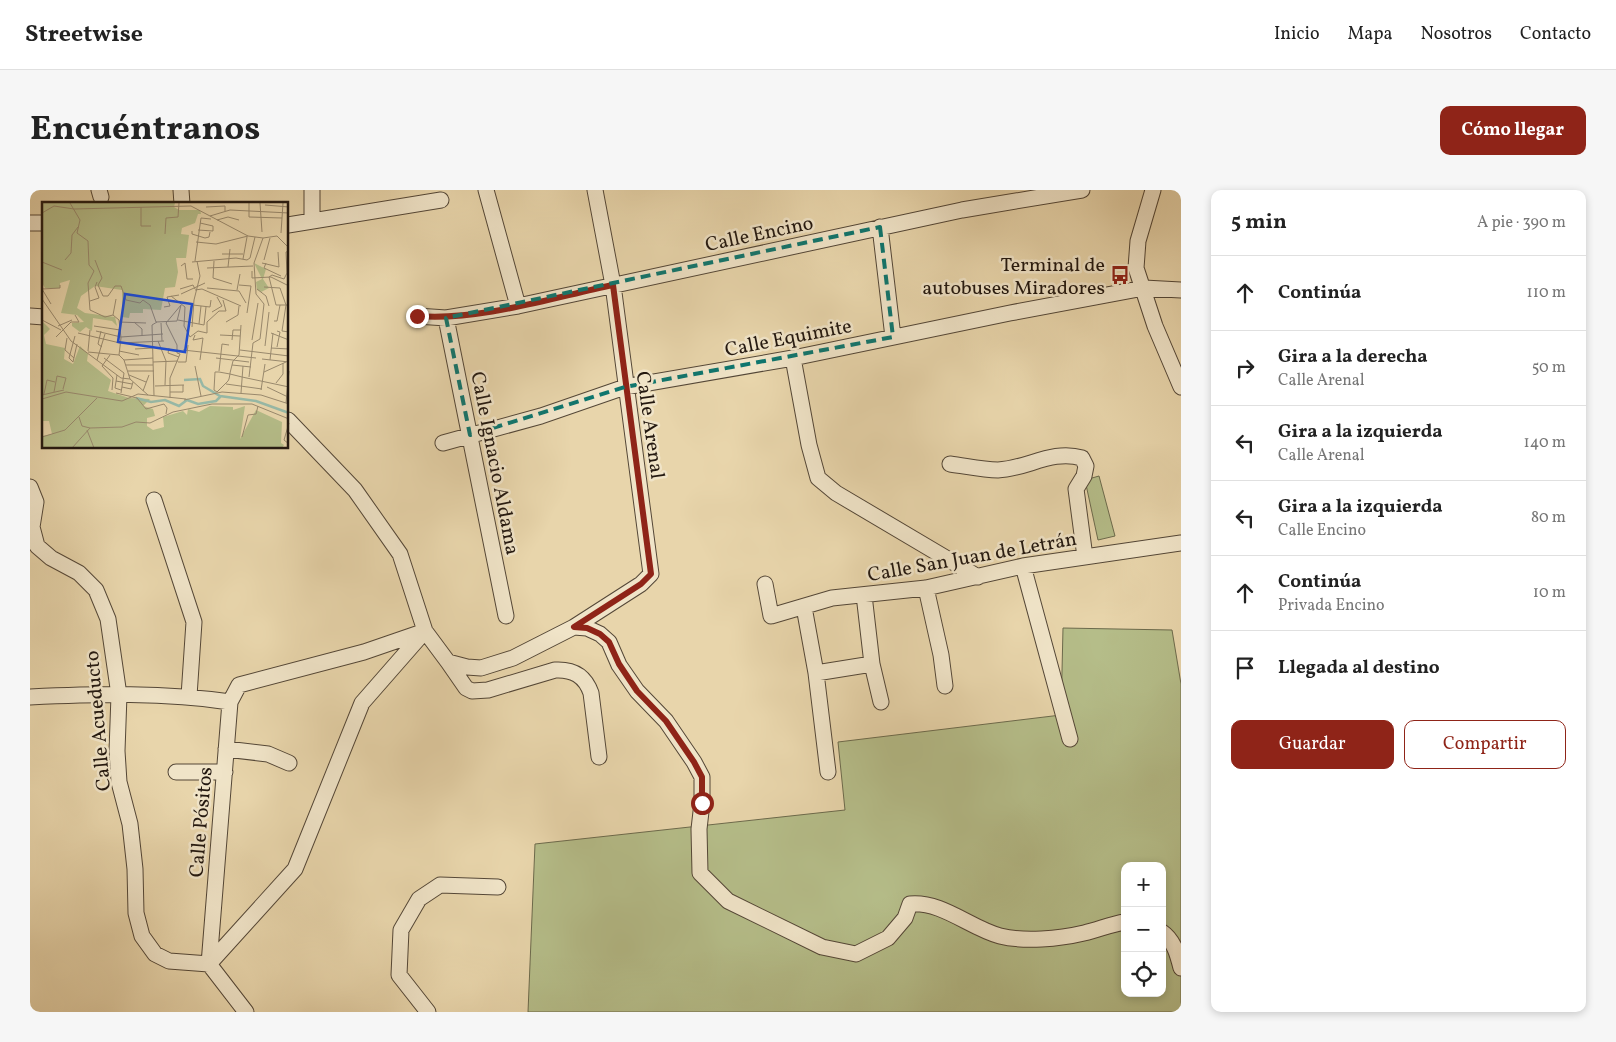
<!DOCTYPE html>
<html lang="es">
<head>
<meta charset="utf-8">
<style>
  :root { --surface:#fff; --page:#f6f6f6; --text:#222; --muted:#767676; --line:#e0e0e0; --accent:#8f2418 }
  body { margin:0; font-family:Vollkorn,serif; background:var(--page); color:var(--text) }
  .controls { position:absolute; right:15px; bottom:15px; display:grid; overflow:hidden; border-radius:10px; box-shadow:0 2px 8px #0003 }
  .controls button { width:45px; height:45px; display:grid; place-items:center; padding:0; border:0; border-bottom:1px solid var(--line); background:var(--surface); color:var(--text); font:25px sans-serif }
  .stop { position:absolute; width:15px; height:15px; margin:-11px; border:4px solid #8f2418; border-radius:50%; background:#fff }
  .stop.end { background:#8f2418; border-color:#fff; box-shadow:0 1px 5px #0008 }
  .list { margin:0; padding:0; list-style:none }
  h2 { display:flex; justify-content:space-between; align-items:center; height:65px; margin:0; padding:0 20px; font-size:21px }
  h2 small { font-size:16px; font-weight:400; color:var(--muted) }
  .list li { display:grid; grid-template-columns:32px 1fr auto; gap:15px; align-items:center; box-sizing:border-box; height:75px; padding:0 20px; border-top:1px solid var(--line) }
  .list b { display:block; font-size:19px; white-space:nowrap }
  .list p { margin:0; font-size:16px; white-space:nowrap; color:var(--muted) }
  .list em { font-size:16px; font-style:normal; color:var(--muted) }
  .actions { display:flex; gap:10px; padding:15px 20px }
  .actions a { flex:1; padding:11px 0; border:1px solid var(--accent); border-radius:10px; text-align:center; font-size:18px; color:var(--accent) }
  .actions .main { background:var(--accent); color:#fff }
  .icon { flex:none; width:28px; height:28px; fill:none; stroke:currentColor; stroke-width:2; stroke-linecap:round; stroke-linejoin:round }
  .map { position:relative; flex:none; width:1151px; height:822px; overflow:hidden; border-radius:10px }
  header { display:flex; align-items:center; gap:30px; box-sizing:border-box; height:70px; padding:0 25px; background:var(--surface); border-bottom:1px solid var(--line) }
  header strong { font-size:24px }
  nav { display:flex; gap:28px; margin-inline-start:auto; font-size:18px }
  .intro { display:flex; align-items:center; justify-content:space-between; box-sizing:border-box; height:120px; padding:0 30px }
  h1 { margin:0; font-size:35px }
  .button { padding:12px 22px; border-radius:10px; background:var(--accent); color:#fff; font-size:18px; font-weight:700 }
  main { display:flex; gap:30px; padding:0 30px }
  aside { flex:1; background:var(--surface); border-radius:10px; box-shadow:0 2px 8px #0003 }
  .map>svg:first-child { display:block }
  .green { fill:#b5bd89; stroke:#6c6a4c; fill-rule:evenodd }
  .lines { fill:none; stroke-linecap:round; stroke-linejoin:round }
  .street-casing { stroke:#544737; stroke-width:17 }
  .street { stroke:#f0e4c8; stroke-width:15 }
  .route { stroke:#8f2418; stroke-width:6 }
  .marked { fill:none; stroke:#0f766e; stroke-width:4; stroke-dasharray:10 6; stroke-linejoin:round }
  .labels { text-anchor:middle; stroke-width:5; stroke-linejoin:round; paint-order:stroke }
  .street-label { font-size:20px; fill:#231810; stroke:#f0e4c8 }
  .poi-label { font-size:20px; fill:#231810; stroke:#f0e4c8; text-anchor:end }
  .inset-river { fill:none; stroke:#97b9a7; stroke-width:2.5 }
  .inset-road { fill:none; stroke:#99896d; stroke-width:1 }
  .view { fill:#1d4ed8; fill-opacity:0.15; stroke:#1d4ed8; stroke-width:2.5 }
  .inset-edge { fill:none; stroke:#231810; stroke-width:2.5 }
</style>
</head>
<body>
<header>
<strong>Streetwise</strong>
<nav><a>Inicio</a><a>Mapa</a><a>Nosotros</a><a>Contacto</a></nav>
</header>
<div class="intro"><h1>Encuéntranos</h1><a class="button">Cómo llegar</a></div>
<main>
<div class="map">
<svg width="1151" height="822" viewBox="0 0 1151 822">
  <rect width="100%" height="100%" fill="#e8d5ab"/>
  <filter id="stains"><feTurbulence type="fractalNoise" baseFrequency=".004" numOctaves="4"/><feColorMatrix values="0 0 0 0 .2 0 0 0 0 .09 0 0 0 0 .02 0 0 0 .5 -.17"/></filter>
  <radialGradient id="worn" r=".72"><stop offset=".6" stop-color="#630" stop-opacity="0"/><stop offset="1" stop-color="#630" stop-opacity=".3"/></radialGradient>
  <!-- green -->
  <path class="green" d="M1069,286L1085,346L1068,350L1055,290Z
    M1033,438L1142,440L1151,494V822H498L505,654L815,620L808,552L1031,525ZM1095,676H1132V803H1095Z"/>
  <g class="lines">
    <!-- street casing -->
    <g class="street-casing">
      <path id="street" d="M69,0L71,7
        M151,0L152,14
        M282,0V30
        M456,0L488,116
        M1123,0L1108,51L1106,78L1125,136L1151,197
        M0,33H14
        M258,35L411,10
        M850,37L863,147
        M0,126L14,127
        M387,126L416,128L488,116L932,20L1052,0
        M416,128L476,426
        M763,168L779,255L788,288L806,303L948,387
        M413,253L511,226L595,197L763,168L980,123L1114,98L1151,100
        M920,274C936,276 952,280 968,280C997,279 1022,259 1052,268L1056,276L1054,286L1046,299L1055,367
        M0,297L6,312L2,337L7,356L21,368L49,383L66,400L78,429L89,505L87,561L89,592L100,634L105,679L106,723L112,746L125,764L139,771L179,774
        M124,310L164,432L159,506
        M993,376L1040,549
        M735,394L741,426L802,408L896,398L993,376L1151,353
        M896,398L911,465L915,496
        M834,405L842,474L851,512
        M774,417L786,483L798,582
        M544,437L611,394L621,384L583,95L565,0
        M418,472L436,498L442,501L458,500L525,480C543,479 555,486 561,503L569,567
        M786,483L842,474
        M0,507C67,504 134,502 200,512
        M196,559L238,564L259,573
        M146,582H195
        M1132,742C1144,750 1148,766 1151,778
        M179,774L200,512L209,495L334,462L395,441L418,472L437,477L451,478L483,468L544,437L557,438L570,444L579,452L589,475L607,501L636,531L664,572L672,587V613L669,639L670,683L698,711L792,757L826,764L858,748L875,728L880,714C912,711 940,738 970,746C994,752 1029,749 1054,743C1068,740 1081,734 1095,732
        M179,774L265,679L332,513L395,441L370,364L325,300L258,230
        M179,774L216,822
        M398,822L369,785L371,740L389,709L410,695L468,697"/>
    </g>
    <!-- street -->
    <use href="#street" class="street"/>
  </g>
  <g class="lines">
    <!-- route -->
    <path class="route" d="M387,126C450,131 521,108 583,95L621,384L611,394L544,437L557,438L570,444L579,452L589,474L607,501L636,531L664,572L672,587V613"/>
  </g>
  <!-- marked area -->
  <path class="marked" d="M850,37L863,147L595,197L440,245L416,128Z"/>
  <!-- icons -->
  <defs>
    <g id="bus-bare" transform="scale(1.5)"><path d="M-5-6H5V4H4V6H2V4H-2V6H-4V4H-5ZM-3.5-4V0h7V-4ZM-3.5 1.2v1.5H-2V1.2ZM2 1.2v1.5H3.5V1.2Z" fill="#8f2418" stroke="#f0e4c8" stroke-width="2.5" paint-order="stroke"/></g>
  </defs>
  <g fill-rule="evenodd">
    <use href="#bus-bare" x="1090" y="85"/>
  </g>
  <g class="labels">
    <!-- street labels -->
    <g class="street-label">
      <text transform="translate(729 43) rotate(-12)" y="7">Calle Encino</text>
      <text transform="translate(758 147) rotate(-11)" y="7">Calle Equimite</text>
      <text transform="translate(621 235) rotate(82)" y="7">Calle Arenal</text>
      <text transform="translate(466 273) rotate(79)" y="7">Calle Ignacio Aldama</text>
      <text transform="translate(942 366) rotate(-10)" y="7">Calle San Juan de Letrán</text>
      <text transform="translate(67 531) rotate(-95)" y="7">Calle Acueducto</text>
      <text transform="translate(170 632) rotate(-85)" y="7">Calle Pósitos</text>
    </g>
    <!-- poi labels -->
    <g class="poi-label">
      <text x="1075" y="81">Terminal de<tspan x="1075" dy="23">autobuses Miradores</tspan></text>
    </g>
  </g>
  <!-- overview -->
  <g transform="translate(12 12)">
    <rect width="246" height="246" fill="#e8d5ab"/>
    <path d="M0,1H133L132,5L137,8H158L159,12H156L153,21L140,26L139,32L147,33L144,56H134L136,70L133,85L123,86L119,108L101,107V111H88L87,116L80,115V88L53,84L39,94L35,106L43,111L73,115L75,124L70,119L51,116L50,129L44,125L38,130L30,124V121L42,120L35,113L19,111L28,78L18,81V86H3L0,81ZM212,61L224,67L221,77L227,86L219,90L215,88L214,80L220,77ZM0,119L8,127L2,133L4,142L23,146L22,157L31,162L38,144L46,152L45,159L69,178L66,189L87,196L108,197L101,204L111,207L113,214L105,216V224L111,228L122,225L121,215L141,209L145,213L146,207L157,210L168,204L191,205V208L203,204L198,237L214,208L240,220L239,241L242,243L240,246H0V234L10,232L7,219H0Z" fill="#b5bd89"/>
    <path class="inset-river" d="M142,178L158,177L161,184L178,194L214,199L247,211M94,196L109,200L123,198L137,204L145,198L156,202L174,199L179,194"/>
    <path class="inset-road" d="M28,1L38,18L35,31L46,39L47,63M207,1V15L240,16M218,1L220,30M223,3L247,5M99,5V24H109M164,5L183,4V9M0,11L12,4L32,7L149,4L206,34L221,36M168,14L188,8L247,11M175,18L186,15L197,18M156,28L171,29V24L158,21M150,29V32L163,36L167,35L168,30M239,31L241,1M123,32L124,16L136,15L137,1M154,40L174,42L206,34M247,49L244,50L245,71L242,77L230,73L227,75L234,103H247M180,52H201M201,57L205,35M23,58L29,51L30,33L36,25M53,58L60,76M205,58L208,56L213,35M222,58L228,36M153,59L159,16L169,17M172,59L171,76L190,82M0,60L20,68M150,60L194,56L205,58M220,61L237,65L236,50M224,61L222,66L239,74M47,63L52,69L46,81L48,108L63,115L71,113M139,64L143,61L145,77H151M186,65L188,47M165,66L211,64M210,69V76L229,75L247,84M60,76L56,83L61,94H66L73,84H79L84,98L98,101L101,98L108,103L114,120L135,119L139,103M197,83L209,84L205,111M222,85L238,86L244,103L240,129L247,130M165,86L197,89L204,101M0,87L18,86V83M0,87L9,102M138,87L151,83L153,87M215,87L224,94L227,104M153,88L160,87L199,104M195,88L198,72M139,92L163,81M129,94L143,105L142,124L148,135L156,129L165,131V120L177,109H184L181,98M0,97L29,139L79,176L88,177M48,99L57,96L53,85L55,80M151,103L168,105L169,98M122,105L128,104L125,95L137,93M170,110L180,104L175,95M71,113L77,118L79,136L77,153L82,158L88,177M71,113L74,97M0,118L19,128M136,118L162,123L164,105M232,119H235L238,103M77,120L104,121M92,120L100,127V134M184,120L196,113L197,104M119,121L120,139M157,122L159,104M16,124L30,118M52,124L78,128M150,125L152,98L158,74L155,59M54,129L79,135L121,132M59,129L56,142L60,145M235,129L238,130L235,145M36,131L78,141L122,139M229,131L247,138M153,133L151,138L161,136L158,158M178,133L198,134M33,134L27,156L31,160L35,142M14,135L29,120H37L33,113M25,136L23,148L32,156M190,138L191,128H199M210,138L216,101M116,139L124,159L123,183M223,144L227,110M127,146L126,151L137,155M229,146L247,147M93,147L110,146M141,148L214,156M198,148L247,154M46,149L48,128M77,149L97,153M46,150L77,153M68,153L60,164L71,176L70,188M62,156L82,171L79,191M174,156L207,160M220,157L247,160M55,158L63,132M82,158L111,156M228,158L231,131M111,160L136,159M136,160H144L146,143M84,163H111M190,163L209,165M153,164L159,194M86,169H112M177,169L180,142L187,143M222,170L244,160M188,171L191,159L197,153L199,123M188,171V172L187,177L186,179L175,190L172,188L173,170H177L188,172L200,175L247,185M75,173L73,186L79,188M87,173L104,180M207,175L211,141L218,137L222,102L214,92L212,61L221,36L235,34L247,46M88,177L106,193M74,179L90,182M234,181L241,172V161M184,182L220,187M113,184L142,183M80,185L89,187L91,180M225,185L246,195M219,188L223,162M101,189L107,173M12,190L15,174L24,176L21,187M128,190H141V183M74,191L95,196L104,207L122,202L125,206L124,212M199,191L201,164M2,192L5,178L13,180M0,193L22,188M112,194L110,123L115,120M128,196V176L138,152L135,151V143L124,121L139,103M0,197L24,190L80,199L96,192L144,197M142,198L180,190L219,193L247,202M244,201L247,169M37,215L40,224L48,226M247,221L242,238L247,242M45,228L52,246M0,235L23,228L55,196M200,235L206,213L214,212L216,204M30,246L48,226L80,225L94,220L108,221L131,210L170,202H210L247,217"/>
    <path class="view" d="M83,92L150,102L143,150L76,140Z"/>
    <rect width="246" height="246" class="inset-edge"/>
  </g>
  <rect width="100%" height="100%" filter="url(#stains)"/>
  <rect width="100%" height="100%" fill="url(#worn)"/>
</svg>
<div class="controls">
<button>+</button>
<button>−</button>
<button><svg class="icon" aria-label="locate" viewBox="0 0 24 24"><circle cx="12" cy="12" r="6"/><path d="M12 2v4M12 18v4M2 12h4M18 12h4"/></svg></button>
</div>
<div class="stop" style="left:672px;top:613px"></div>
<div class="stop end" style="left:387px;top:126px"></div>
</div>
<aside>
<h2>5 min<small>A pie · 390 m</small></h2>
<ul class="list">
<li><svg class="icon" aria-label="ahead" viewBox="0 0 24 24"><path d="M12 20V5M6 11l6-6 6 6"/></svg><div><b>Continúa</b></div><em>110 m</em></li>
<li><svg class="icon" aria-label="right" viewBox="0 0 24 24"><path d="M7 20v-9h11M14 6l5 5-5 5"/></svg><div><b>Gira a la derecha</b><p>Calle Arenal</p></div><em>50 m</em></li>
<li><svg class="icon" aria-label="left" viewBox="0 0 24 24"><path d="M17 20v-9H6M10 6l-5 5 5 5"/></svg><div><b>Gira a la izquierda</b><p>Calle Arenal</p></div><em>140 m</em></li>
<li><svg class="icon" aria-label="left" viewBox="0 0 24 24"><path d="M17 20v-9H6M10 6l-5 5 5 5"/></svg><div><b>Gira a la izquierda</b><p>Calle Encino</p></div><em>80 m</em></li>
<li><svg class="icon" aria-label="ahead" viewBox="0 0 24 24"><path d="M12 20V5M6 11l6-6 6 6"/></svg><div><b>Continúa</b><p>Privada Encino</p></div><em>10 m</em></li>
<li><svg class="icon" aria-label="arrive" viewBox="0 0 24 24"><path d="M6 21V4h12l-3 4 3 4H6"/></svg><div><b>Llegada al destino</b></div></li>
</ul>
<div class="actions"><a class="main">Guardar</a><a>Compartir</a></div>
</aside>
</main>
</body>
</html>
